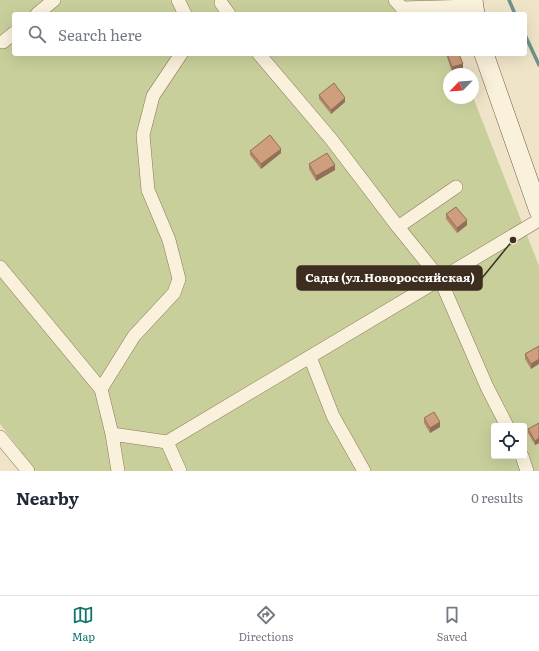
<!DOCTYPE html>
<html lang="en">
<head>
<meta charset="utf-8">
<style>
  :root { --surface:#fff; --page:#f6f6f7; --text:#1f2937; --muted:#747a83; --line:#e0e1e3; --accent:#0f766e }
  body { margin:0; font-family:Literata,serif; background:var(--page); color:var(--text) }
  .controls { position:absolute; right:12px; bottom:12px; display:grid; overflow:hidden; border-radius:4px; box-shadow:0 4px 16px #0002 }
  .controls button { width:36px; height:36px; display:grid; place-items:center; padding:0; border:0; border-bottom:1px solid var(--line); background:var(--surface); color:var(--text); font:20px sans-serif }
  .compass { position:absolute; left:443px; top:68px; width:36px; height:36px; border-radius:50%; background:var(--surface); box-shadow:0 4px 16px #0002; rotate:245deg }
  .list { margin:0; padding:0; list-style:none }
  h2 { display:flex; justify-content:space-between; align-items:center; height:52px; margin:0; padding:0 16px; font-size:17px }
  h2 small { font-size:13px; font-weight:400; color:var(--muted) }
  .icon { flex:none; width:22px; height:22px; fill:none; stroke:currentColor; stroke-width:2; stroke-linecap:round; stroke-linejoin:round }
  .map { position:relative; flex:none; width:539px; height:471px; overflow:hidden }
  .search { position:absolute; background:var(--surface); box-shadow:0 4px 16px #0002; left:12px; right:12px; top:12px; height:44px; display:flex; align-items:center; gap:10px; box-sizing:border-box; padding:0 14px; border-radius:4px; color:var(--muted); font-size:15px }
  .sheet { height:124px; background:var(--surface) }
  nav { display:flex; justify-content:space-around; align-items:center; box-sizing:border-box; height:56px; border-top:1px solid var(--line); background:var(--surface); font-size:11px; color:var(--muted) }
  nav a { display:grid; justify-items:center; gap:2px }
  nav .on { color:var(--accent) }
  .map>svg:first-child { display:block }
  .green { fill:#c9cf9b; fill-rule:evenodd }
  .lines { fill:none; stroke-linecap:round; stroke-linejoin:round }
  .stream { stroke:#6f938a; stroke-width:3.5 }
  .minor-casing { stroke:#8d765c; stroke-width:14 }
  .secondary-casing { stroke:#6f573f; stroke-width:20 }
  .minor { stroke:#faf1dc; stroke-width:13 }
  .secondary { stroke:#faf1dc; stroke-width:19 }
  .wall { fill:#b2896c }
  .shaded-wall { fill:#916f58 }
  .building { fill:#cf9f7d; stroke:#916f58 }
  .leader { fill:none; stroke:#3d2e20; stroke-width:1.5 }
  .callout-dot { fill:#3d2e20; stroke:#f7eed8; stroke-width:1.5 }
  .callout { fill:#3d2e20; stroke:#3d2e20; stroke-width:1.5 }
  .callout-label { font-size:12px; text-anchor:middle; font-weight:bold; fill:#fff }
</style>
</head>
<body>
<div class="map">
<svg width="539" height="471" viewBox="0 0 539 471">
  <rect width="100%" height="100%" fill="#f0e4c8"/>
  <!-- green -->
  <path class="green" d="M0,0H438L443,14H14V54H458L465,74H449V98L473,97L539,266V471H36L0,424ZM494,426H524V456H494Z"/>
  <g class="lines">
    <!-- stream -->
    <path class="stream" d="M509,0L515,14
      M525,35L539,65"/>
    <!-- minor casing -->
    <g class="minor-casing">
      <path id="minor" d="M178,0L185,14
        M395,0L402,8L473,6
        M221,3L229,14
        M37,14L54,0
        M3,42L14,33
        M259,54L331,139L398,227
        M456,187L398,227L440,279L487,387L507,426
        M0,267L101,389L112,434L167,442L539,220
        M310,357L333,416L364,471
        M101,389L134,336L174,293L179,279L169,240L148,190L143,135L153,96L181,54
        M112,434L118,471
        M0,437L28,471
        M167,442L180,471
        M522,456L527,471"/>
    </g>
    <!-- secondary casing -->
    <g class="secondary-casing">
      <path id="secondary" d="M473,0L475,14
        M484,54L539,211"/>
    </g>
    <!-- minor -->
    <use href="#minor" class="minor"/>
    <!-- secondary -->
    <use href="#secondary" class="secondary"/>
  </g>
  <!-- wall -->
  <path class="wall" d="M446,54H459L463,68L452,72Z
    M319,95L345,102L331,114L319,99Z
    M250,151L281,153L261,169L250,155Z
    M309,164L335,170L316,181L309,169Z
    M446,214L467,225L457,233L446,219Z
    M539,346L531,369L525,359V354Z
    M424,418L440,427L430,433L424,423Z
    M539,423V443L535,445L528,433V429Z"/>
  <!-- shaded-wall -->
  <path class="shaded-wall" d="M463,64V68L452,72V67Z
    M345,98V102L331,114V110Z
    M281,149V153L261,169V164Z
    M335,165V170L316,181V176Z
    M467,220V225L457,233V228Z
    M539,359V364L531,369V364Z
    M440,422V427L430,433V428Z
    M539,438V443L535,445V441Z"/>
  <!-- building -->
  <path class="building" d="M447,54H459L463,64L452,67Z
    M334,83L345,98L331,110L319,95Z
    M270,135L281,149L261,164L250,151Z
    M327,153L335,165L316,176L309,164Z
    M456,207L467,220L457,228L446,214Z
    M539,346V359L531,364L525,354Z
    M434,412L440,422L430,428L424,418Z
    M539,423V438L535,441L528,429Z"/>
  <!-- callouts -->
  <path class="leader" d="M513 240L482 278"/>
  <circle class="callout-dot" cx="513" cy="240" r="4"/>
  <rect class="callout" x="297" y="266" width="185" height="24" rx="4"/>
  <g class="callout-label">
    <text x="390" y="282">Сады (ул.Новороссийская)</text>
  </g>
</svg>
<div class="controls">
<button><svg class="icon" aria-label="locate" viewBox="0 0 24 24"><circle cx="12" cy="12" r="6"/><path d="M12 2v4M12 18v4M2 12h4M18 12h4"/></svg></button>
</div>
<svg class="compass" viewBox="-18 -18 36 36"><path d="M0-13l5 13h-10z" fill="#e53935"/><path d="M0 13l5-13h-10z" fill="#747a83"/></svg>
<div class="search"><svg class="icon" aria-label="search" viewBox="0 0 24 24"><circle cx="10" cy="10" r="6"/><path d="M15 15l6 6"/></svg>Search here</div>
</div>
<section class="sheet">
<h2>Nearby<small>0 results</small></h2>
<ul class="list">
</ul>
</section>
<nav>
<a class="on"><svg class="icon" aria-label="map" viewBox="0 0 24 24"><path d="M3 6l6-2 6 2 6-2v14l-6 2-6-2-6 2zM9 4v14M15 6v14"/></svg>Map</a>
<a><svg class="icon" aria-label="directions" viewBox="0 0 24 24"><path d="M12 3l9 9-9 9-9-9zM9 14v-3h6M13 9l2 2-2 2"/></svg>Directions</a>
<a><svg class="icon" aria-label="saved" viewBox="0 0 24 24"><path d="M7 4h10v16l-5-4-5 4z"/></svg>Saved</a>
</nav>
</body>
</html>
